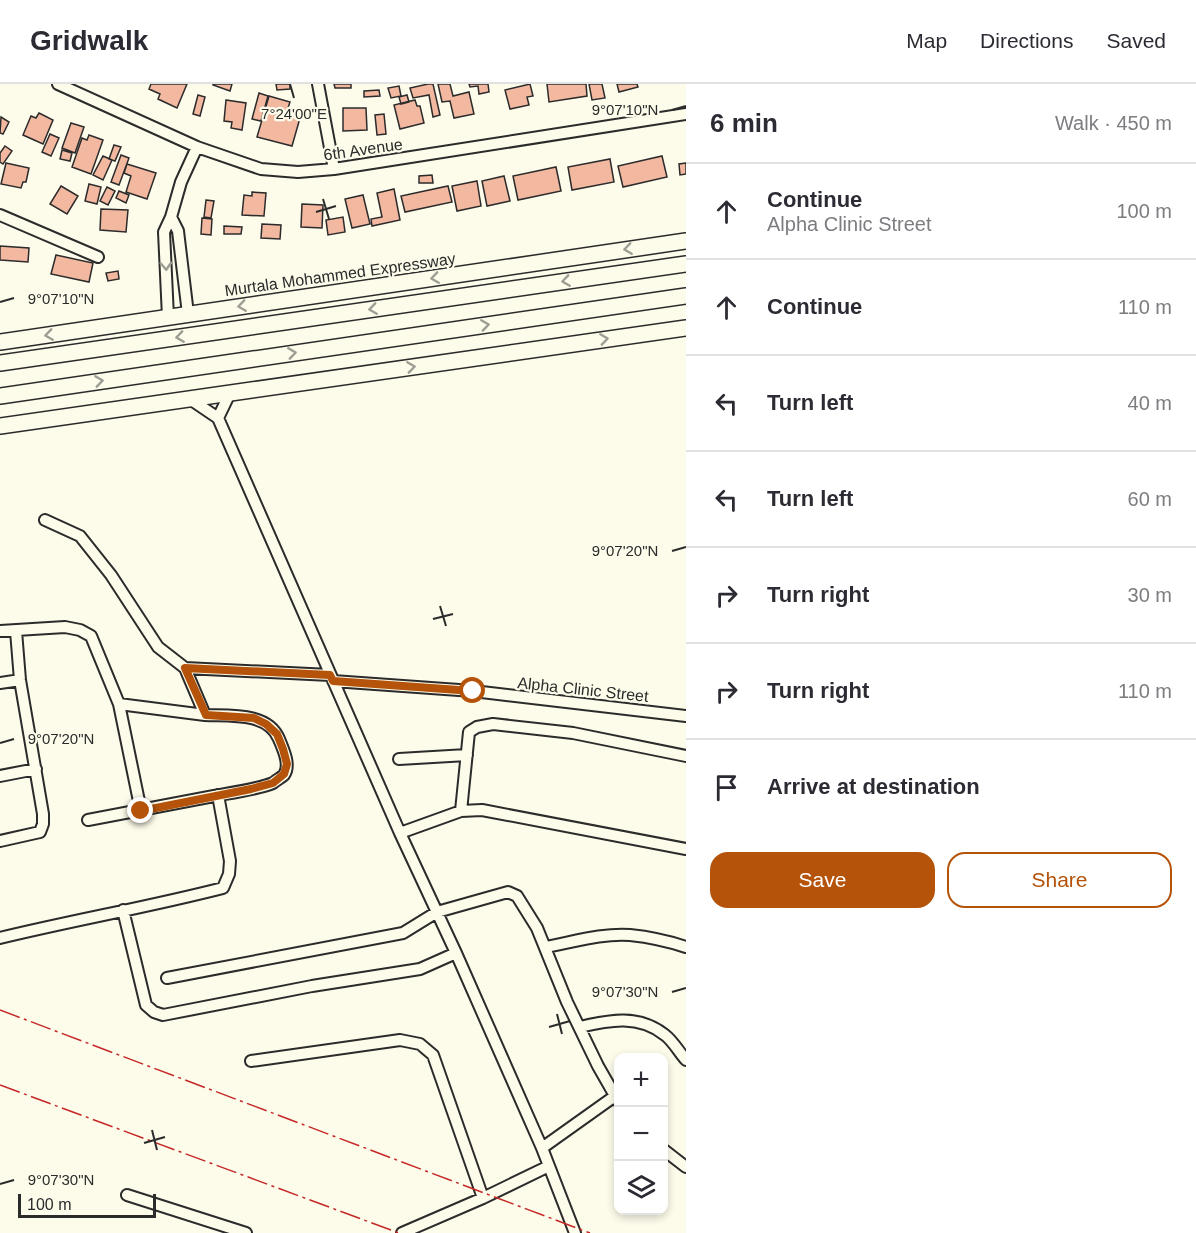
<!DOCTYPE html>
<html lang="en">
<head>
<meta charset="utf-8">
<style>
  :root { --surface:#fff; --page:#f7f7f7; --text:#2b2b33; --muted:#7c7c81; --line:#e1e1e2; --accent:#b45309 }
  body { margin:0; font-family:Arial,sans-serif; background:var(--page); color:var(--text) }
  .controls { position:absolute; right:18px; bottom:18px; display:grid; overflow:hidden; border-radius:12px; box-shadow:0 3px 9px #0003 }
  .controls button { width:54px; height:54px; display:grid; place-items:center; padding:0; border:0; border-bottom:2px solid var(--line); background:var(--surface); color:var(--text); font:30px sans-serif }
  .scale { position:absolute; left:18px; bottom:15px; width:138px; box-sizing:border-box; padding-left:6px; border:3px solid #2b2b2b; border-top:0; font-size:16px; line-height:21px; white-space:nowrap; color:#2b2b2b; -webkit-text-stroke:4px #fdfbea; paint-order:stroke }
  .stop { position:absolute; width:18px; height:18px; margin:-14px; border:4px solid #b45309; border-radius:50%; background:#fff }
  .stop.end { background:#b45309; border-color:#fff; box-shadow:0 2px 6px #0008 }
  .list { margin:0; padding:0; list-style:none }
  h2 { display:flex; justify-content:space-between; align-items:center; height:78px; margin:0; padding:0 24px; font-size:26px }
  h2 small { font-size:20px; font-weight:400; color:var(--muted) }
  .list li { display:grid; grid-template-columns:39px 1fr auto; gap:18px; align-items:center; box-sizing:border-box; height:96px; padding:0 24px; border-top:2px solid var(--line) }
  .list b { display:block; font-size:22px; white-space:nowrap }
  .list p { margin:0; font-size:20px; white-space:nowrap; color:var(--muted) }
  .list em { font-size:20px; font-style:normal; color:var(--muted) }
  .actions { display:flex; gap:12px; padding:18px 24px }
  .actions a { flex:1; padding:14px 0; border:2px solid var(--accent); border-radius:18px; text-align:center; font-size:21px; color:var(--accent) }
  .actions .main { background:var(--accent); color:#fff }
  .icon { flex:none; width:33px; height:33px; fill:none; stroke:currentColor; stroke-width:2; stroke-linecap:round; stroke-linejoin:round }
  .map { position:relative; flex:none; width:686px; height:1149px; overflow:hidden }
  header { display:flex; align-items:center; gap:36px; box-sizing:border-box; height:84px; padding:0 30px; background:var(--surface); border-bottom:2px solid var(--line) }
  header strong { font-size:28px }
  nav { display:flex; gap:33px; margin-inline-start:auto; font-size:21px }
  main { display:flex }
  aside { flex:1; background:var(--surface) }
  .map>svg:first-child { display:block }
  .building { fill:#f2b8a0; stroke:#2b2b2b; stroke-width:1.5 }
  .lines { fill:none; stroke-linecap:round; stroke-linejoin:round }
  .minor-casing { stroke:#2b2b2b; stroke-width:14 }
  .highway-casing { stroke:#2b2b2b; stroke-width:18 }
  .minor { stroke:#fdfbea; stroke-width:10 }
  .highway { stroke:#fdfbea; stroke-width:15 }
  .power { stroke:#c62828; stroke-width:1.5; stroke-dasharray:21 4.5 3 4.5; stroke-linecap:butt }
  .oneway { stroke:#9e9d94 }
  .route { stroke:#b45309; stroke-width:8 }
  .ticks { fill:none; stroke:#2b2b2b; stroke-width:2 }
  .labels { text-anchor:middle; stroke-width:4.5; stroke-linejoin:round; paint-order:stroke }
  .street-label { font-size:16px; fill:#2b2b2b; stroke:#fdfbea }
  .ticks-label { font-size:15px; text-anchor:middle; fill:#2b2b2b; stroke:#fdfbea; stroke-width:4.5; stroke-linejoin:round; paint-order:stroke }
</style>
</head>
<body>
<header>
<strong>Gridwalk</strong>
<nav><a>Map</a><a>Directions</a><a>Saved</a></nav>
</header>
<main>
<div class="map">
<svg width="686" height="1149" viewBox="0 0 686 1149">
  <rect width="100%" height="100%" fill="#fdfbea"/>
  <!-- building -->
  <path class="building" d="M151,0H187L177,24L158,15L160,10L149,5Z
    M213,0H232L230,7L213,1Z
    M276,0H290V5L277,6Z
    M334,0H351V4H335Z
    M428,0H433L440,31L433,33L429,11L413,14L410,4Z
    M438,0H450L453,12L469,8L474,30L454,34L450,17L442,18Z
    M469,0H488L489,8L479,10L478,2L470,3Z
    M530,0L533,12L527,13L529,21L510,25L505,6Z
    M547,0H586L587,12L549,18Z
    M589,0H602L605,14L592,16Z
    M617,0H637L638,3L619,8Z
    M399,2L401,12L391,14L388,4Z
    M379,6L380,12L364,13V7Z
    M259,9L268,12L261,37L252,35Z
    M198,11L205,13L200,32L193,30Z
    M407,11L409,18L401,20L399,13Z
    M269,12L290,18L286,30L300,34L292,62L257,53Z
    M226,16L246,19L242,46L231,44L232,38L224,37Z
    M415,16L417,22H420L424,39L400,45L394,21Z
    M343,24H366L367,46L343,47Z
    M39,29L53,36L43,60L23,51L31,32L36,34Z
    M384,30L386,50L377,51L375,31Z
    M1,33L9,38L3,50L0,49Z
    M71,39L84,43L75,69L62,64Z
    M50,50L59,54L51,72L42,68Z
    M89,51L103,56L91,90L72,83L82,54L87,56Z
    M114,61L121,63L115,77L109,75Z
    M5,62L12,67L3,80L0,78V69Z
    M62,66L72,69L70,77L60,75Z
    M121,71L129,74L119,101L111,98Z
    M103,72L112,76L103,96L93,91Z
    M662,72L667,93L623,103L618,82Z
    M610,75L614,98L572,106L568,83Z
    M6,79L29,84L26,98H23L21,104L1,100Z
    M686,79V90L680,91L679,80Z
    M127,80L156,89L147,115L126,108L131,92L124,89Z
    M556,83L561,107L518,116L513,92Z
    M432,91L433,99H419V92Z
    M504,92L510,117L487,122L482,97Z
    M477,97L481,122L457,127L452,102Z
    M89,100L101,103L97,120L85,117Z
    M61,102L78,112L67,130L50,120Z
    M448,102L452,118L405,128L401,112Z
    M107,103L115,107L108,121L100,117Z
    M394,105L400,136L372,142L371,135L382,133L377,109Z
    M119,107L129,111L126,119L116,114Z
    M252,108L266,109L264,132L242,131L244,111L252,112Z
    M363,111L370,140L352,144L345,115Z
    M206,116L214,117L211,134L204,133Z
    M302,120L323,121L322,144L301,143Z
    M101,125L128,126L126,148L100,146Z
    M343,133L345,148L328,151L326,136Z
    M202,134L212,135L211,151L201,150Z
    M262,140L281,141L280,155L261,154Z
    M224,142L242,143L241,150H224Z
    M0,162L29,164L28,178L0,176Z
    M56,171L93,179L89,198L51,190Z
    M118,187L119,195L108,197L106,189Z"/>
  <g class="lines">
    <!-- minor casing -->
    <g class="minor-casing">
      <path id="minor" d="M58,0L197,63L261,85L298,88L334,85L686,30
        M318,0L334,85
        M0,131L98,173
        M171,133L178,147L188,230
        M168,233L164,148L171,133L181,98L197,63
        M190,315L218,334L400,749L456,869L542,1064L575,1149
        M218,334L230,309
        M45,436L80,452L111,491L158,563L185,584L205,631C230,632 268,628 279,655C283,665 291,681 284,691C282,693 275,697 273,699C259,705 230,709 214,712C172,720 130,728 88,736
        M0,547L65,543L80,546L91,552L119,620L141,727
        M185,584L330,591
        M333,597L473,607L686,632
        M0,599L20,596
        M119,620L205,631
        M399,675L467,671
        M0,692L36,685
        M461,727L469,648L477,643L493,640L573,649L686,672
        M400,749L461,727L482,726L686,765
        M0,757L40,748L43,740V730L20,596L16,547
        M123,826L146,921L154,928L163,931L312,902L420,885L456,869
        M0,854C74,836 149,823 223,804L229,790L230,777L218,711
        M545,863C573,858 602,849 630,851C649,853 668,857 686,863
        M167,894L403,849L437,828L508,808L517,812L537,844L567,918L598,982L618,1017
        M580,943C609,936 639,930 665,951C673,957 679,968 686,976
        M251,977L400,956L420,960L433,971L483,1114
        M542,1064L615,1012
        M664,1066L686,1083
        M127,1111L246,1149
        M402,1149L483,1114L549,1082"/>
    </g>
    <!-- highway casing -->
    <g class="highway-casing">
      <path id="highway" d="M0,258L686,157
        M0,279L686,180
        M0,312L686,212
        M0,342L686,244"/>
    </g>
    <!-- minor -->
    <use href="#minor" class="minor"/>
    <!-- highway -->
    <use href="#highway" class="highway"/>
    <!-- power -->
    <path class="power" d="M0,926L590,1149
      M0,1001L399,1149"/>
  </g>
  <!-- one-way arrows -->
  <defs><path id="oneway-chevron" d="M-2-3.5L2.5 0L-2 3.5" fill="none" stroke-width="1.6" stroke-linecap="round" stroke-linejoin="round" transform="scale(1.5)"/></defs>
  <g class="oneway">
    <use href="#oneway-chevron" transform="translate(628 165) rotate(172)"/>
    <use href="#oneway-chevron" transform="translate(166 182) rotate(87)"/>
    <use href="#oneway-chevron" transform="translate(435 194) rotate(172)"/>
    <use href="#oneway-chevron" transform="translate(566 197) rotate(172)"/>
    <use href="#oneway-chevron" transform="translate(242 222) rotate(172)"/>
    <use href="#oneway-chevron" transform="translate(373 225) rotate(172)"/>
    <use href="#oneway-chevron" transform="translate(485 241) rotate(-8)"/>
    <use href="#oneway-chevron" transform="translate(49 251) rotate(172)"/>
    <use href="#oneway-chevron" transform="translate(180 253) rotate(172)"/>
    <use href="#oneway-chevron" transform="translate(604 255) rotate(-8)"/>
    <use href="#oneway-chevron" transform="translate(292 269) rotate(-8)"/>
    <use href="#oneway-chevron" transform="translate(411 283) rotate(-8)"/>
    <use href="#oneway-chevron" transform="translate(99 297) rotate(-8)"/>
  </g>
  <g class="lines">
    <!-- route -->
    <path class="route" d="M141,727L251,705L273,699L284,690L287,680L283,665L277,650L266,640L254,634L206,631L185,584L330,591L333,597L473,607"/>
  </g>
  <!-- ticks -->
  <path class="ticks" d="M290,0L294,14M672,26L686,22M323,115L329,135M316,128L336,122M0,218L14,214M672,467L686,463M440,522L446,542M433,535L453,530M0,659L14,655M672,908L686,904M557,930L562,950M549,943L570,937M152,1046L157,1066M144,1059L165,1053M0,1100L14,1096"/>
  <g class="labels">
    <!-- street labels -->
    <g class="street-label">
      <text transform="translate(363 65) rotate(-8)" y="6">6th Avenue</text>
      <text transform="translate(340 190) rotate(-8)" y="6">Murtala Mohammed Expressway</text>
      <text transform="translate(583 605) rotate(6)" y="6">Alpha Clinic Street</text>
    </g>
  </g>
  <g class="ticks-label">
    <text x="625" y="31">9°07'10"N</text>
    <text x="294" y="35">7°24'00"E</text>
    <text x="61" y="220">9°07'10"N</text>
    <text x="625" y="472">9°07'20"N</text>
    <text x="61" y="660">9°07'20"N</text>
    <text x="625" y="913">9°07'30"N</text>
    <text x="61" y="1101">9°07'30"N</text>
  </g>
</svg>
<div class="controls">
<button>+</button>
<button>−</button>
<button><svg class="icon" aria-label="layers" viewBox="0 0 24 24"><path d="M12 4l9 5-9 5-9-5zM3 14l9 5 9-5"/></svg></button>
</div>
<div class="scale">100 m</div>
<div class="stop" style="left:473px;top:607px"></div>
<div class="stop end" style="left:141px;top:727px"></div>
</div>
<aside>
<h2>6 min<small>Walk · 450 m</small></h2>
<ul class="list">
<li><svg class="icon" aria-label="ahead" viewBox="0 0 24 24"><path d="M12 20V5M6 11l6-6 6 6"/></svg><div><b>Continue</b><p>Alpha Clinic Street</p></div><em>100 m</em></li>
<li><svg class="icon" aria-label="ahead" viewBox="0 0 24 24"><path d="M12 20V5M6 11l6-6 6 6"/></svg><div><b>Continue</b></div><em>110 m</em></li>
<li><svg class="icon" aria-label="left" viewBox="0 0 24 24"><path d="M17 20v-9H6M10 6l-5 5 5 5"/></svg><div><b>Turn left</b></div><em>40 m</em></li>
<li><svg class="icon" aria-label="left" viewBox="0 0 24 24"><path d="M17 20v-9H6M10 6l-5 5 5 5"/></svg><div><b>Turn left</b></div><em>60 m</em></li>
<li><svg class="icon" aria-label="right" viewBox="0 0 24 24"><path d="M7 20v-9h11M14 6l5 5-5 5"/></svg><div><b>Turn right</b></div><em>30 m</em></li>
<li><svg class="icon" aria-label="right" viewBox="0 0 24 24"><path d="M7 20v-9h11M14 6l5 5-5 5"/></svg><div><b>Turn right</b></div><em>110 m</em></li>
<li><svg class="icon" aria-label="arrive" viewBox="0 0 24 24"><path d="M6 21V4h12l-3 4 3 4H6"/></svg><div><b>Arrive at destination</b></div></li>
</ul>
<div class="actions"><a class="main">Save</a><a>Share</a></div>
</aside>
</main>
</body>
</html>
